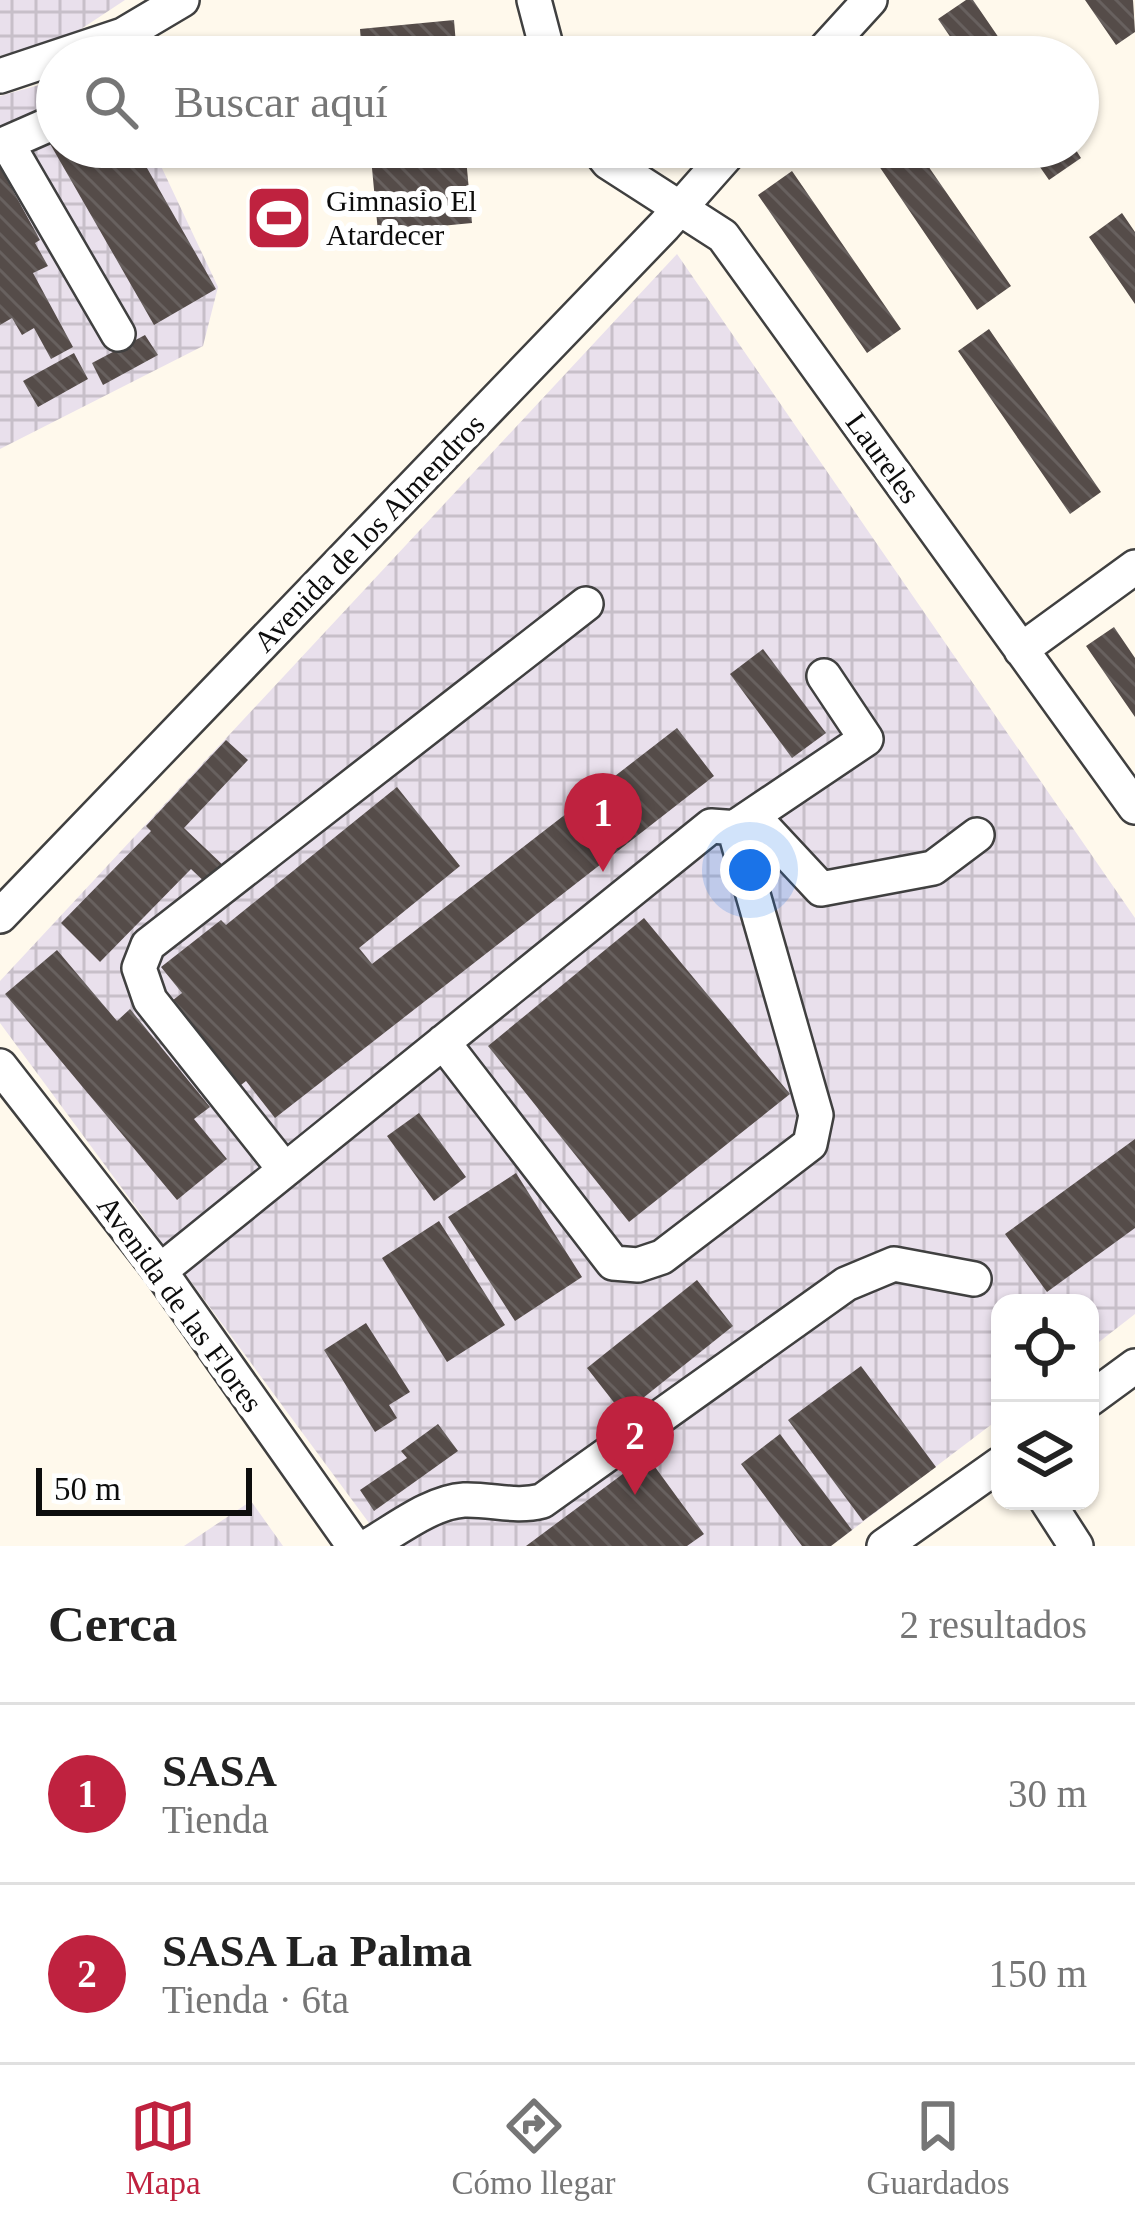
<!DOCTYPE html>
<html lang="es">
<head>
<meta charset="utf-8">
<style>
  :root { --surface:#fff; --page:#f6f6f6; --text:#222; --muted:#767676; --line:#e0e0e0; --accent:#bf223f }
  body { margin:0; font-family:"Times New Roman",serif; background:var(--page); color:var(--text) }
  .controls { position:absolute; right:36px; bottom:36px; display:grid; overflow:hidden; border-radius:24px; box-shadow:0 3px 9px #0004 }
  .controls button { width:108px; height:108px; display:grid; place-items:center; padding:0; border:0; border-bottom:3px solid var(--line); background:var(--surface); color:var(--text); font:60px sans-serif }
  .scale { position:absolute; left:36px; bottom:30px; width:216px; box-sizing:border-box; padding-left:12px; border:6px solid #0d0d0d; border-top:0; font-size:33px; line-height:42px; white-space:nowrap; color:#0d0d0d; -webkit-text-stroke:9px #fff; paint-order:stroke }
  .you { position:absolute; left:750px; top:870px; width:42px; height:42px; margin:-30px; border:9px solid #fff; border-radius:50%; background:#1a73e8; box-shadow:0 0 0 18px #1a73e833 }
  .badge { display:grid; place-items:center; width:78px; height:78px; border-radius:50%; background:var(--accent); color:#fff; font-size:39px; font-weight:700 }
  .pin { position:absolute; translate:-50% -99px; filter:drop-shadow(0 3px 6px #0008) }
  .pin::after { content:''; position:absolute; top:63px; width:42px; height:36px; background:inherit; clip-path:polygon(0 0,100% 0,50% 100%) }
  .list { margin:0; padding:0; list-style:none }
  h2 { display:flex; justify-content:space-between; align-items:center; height:156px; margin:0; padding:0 48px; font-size:51px }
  h2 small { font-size:39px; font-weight:400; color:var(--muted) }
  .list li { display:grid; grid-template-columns:78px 1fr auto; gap:36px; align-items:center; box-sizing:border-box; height:180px; padding:0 48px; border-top:3px solid var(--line) }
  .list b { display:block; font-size:45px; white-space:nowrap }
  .list p { margin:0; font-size:39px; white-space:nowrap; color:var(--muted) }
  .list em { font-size:39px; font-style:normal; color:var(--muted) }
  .icon { flex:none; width:66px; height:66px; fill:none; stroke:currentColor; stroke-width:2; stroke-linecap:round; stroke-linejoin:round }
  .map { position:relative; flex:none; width:1135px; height:1546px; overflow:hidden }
  .search { position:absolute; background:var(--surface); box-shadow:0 3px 9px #0004; left:36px; right:36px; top:36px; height:132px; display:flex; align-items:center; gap:30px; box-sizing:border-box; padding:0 42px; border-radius:66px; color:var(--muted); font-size:45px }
  .sheet { height:516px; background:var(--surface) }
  nav { display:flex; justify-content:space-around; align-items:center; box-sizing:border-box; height:168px; border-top:3px solid var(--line); background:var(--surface); font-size:33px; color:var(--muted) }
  nav a { display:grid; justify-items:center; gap:6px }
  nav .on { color:var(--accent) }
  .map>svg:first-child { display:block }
  .industrial { fill:url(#industrial-grid) }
  .building { fill:url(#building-back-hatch) }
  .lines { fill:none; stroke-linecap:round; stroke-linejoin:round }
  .minor-casing { stroke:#404040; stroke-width:38 }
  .minor { stroke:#fff; stroke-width:33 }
  .labels { text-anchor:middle; stroke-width:12; stroke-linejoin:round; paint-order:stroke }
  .poi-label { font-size:30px; fill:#0d0d0d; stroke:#fff; text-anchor:start }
  .street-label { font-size:30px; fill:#0d0d0d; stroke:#fff }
</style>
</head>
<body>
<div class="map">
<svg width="1135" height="1546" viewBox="0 0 1135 1546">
  <defs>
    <pattern id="industrial-grid" width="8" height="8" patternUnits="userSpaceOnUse" patternTransform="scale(3)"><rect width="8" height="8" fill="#e9e0ec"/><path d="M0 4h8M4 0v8" fill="none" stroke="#c7bfc9"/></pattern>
    <pattern id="building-back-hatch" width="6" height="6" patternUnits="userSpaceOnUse" patternTransform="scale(3)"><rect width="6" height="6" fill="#554c49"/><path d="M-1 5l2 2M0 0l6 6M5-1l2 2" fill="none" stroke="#68615f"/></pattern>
  </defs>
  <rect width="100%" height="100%" fill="#fff9ec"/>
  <!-- industrial -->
  <path class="industrial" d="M0,0H125L72,35L0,56Z
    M57,80V147H152L218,287L203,346L0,449V96Z
    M677,254L1135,918V1314L1090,1349V1303H1000V1418L831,1546H386L0,1023V981Z
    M251,1501L283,1546H184Z"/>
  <!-- building -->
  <path class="building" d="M966,0H973L1012,57H964L938,19Z
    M1085,0H1133L1135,32L1116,45Z
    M454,20L457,57H362L360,29Z
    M57,137V147H135L216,289L154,325L49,142Z
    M370,147H465L472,223L378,232Z
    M866,147H915L1011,286L977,310Z
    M1026,147H1074L1081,158L1049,180Z
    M0,167L40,240L35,243L48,266L33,273L73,347L51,359L34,328L22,335L12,318L0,325Z
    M792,171L901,329L867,353L758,195Z
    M1122,213L1135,232V304L1089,237Z
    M989,329L1101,492L1070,514L958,351Z
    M145,335L158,355L103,385L92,363Z
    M74,353L88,379L38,407L23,381Z
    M1114,627L1135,658V717L1086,646Z
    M763,649L826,733L792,758L730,674Z
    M677,728L714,776L275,1118L246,1081L236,1089L168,1004L182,993L161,967L221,920L226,925L397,787L460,866L359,948L372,964Z
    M226,740L248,760L184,828L226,868L209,886L191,869L100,962L61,923L151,831L146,826Z
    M644,918L790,1094L629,1222L488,1046Z
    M57,950L117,1021L130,1009L210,1107L194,1119L227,1159L177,1200L5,994Z
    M419,1113L466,1177L434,1201L387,1136Z
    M1135,1139V1228L1047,1292L1005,1234Z
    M516,1173L582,1277L515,1321L448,1217Z
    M439,1221L505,1325L447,1362L382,1258Z
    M697,1280L733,1326L623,1414L587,1368Z
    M366,1323L410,1392L389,1405L397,1418L375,1432L324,1350Z
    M861,1366L936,1467L863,1521L788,1420Z
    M438,1424L458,1451L374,1511L360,1490L407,1458L401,1451Z
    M780,1434L852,1530L831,1546H802L741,1464Z
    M647,1456L704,1534L687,1546H526Z"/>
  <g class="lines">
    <!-- minor casing -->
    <g class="minor-casing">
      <path id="minor" d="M534,0L549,57
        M57,57L123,35L182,0
        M818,57L870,0
        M0,76L57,57
        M7,143L118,334
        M0,146L57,121
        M596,147L608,162L723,236L1135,807
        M1021,650L1135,567
        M0,916L664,226L734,147
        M443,1042L613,1263L638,1265L662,1257L810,1144L816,1115L734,828L866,739L824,676
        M0,1066L160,1271L354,1546
        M285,1170L150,1000L139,968L148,945L586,604
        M160,1271L711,826L766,830L821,889L933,868L977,835
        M1090,1399L1135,1366
        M1047,1501L1076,1546
        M368,1546C396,1530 431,1502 464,1500C492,1499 515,1508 542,1501L846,1284L894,1264L974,1279
        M884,1546L1000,1464"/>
    </g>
    <!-- minor -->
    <use href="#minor" class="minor"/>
  </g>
  <!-- icons -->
  <defs>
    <g id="stadium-square" transform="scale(3.45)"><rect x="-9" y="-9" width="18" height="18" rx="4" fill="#bf223f" stroke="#fff"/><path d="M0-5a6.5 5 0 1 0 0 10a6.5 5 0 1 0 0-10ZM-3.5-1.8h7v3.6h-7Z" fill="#fff"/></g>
  </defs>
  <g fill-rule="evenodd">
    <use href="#stadium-square" x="279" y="218"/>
  </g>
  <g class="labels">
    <!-- poi labels -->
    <g class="poi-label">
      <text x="326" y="211">Gimnasio El<tspan x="326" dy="34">Atardecer</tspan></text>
    </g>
    <!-- street labels -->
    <g class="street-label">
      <text transform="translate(883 458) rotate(54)" y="10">Laureles</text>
      <text transform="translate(369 533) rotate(-46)" y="10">Avenida de los Almendros</text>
      <text transform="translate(180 1304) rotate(54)" y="10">Avenida de las Flores</text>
    </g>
  </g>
</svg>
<div class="controls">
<button><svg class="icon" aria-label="locate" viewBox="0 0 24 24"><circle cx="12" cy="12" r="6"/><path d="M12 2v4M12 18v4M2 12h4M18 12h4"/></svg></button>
<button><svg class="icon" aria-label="layers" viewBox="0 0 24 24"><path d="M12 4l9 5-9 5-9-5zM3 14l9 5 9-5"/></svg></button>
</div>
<div class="scale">50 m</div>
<div class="you"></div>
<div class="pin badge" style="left:603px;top:872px">1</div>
<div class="pin badge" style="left:635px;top:1495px">2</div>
<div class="search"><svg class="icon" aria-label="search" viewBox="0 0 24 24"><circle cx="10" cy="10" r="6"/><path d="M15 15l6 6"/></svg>Buscar aquí</div>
</div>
<section class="sheet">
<h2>Cerca<small>2 resultados</small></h2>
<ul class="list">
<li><span class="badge">1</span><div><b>SASA</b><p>Tienda</p></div><em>30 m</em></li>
<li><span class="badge">2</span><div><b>SASA La Palma</b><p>Tienda · 6ta</p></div><em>150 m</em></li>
</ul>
</section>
<nav>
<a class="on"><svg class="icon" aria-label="map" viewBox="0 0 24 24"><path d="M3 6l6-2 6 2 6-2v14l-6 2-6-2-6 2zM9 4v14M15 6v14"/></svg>Mapa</a>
<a><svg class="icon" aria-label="directions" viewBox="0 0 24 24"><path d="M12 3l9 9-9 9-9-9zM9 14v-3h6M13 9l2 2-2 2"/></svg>Cómo llegar</a>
<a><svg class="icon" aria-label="saved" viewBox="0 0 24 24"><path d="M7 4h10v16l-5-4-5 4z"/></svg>Guardados</a>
</nav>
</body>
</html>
